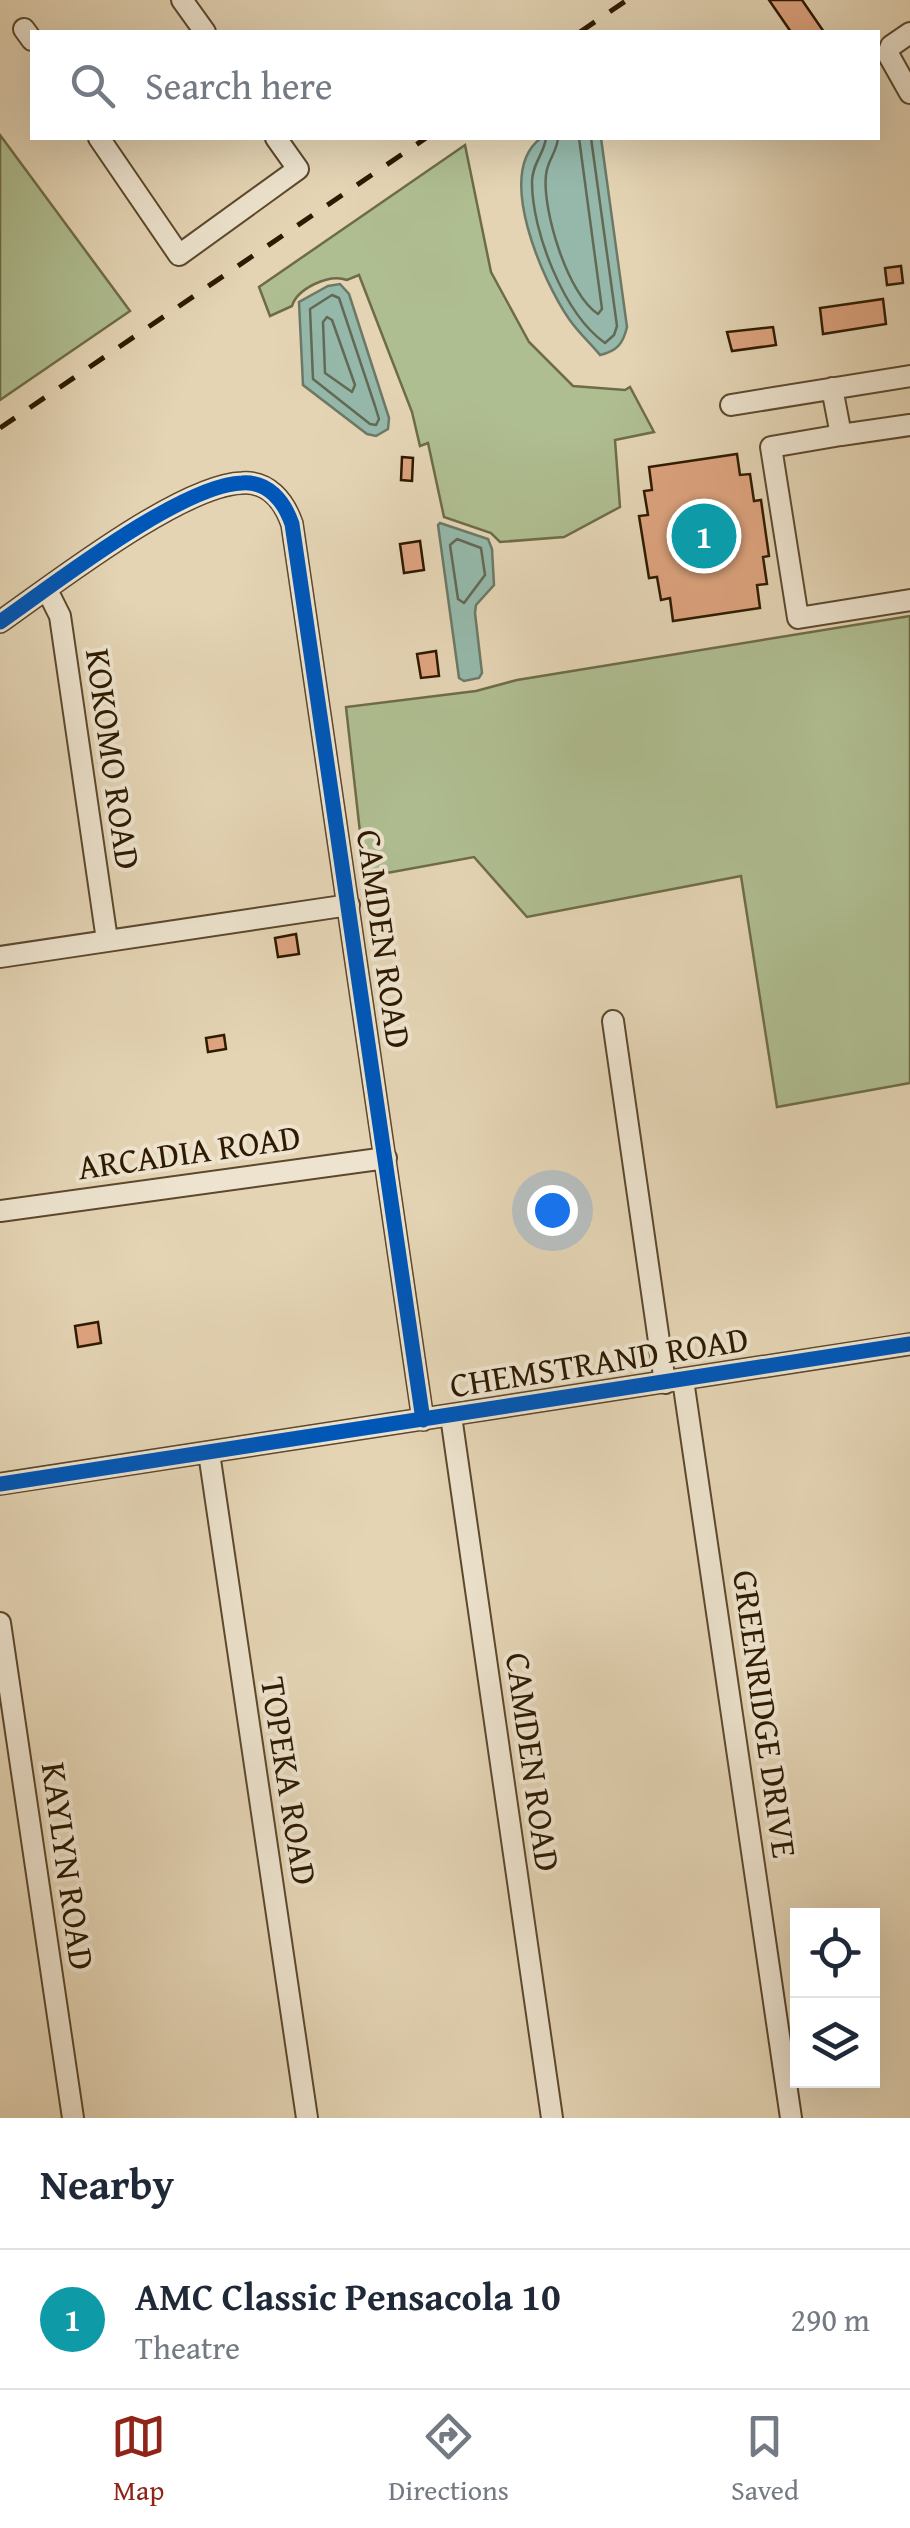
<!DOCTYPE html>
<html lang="en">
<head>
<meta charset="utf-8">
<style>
  :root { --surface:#fff; --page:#f6f6f7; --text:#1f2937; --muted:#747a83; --line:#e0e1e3; --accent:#8f2418 }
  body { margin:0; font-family:"Gentium Book Plus",serif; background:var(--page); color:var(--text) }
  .controls { position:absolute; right:30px; bottom:30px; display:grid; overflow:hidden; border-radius:0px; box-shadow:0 10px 40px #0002 }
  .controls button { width:90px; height:90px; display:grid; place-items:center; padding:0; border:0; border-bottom:2px solid var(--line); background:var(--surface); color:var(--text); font:50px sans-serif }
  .you { position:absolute; left:552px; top:1210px; width:35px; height:35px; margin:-25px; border:8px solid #fff; border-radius:50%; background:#1a73e8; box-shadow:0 0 0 15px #1a73e833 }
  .badge { display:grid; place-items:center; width:65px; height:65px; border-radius:50%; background:var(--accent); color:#fff; font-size:32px; font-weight:700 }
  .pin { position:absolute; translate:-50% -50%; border:5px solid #fff; box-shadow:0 2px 10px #0006 }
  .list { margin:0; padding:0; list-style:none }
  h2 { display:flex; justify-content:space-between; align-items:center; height:130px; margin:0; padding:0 40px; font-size:42px }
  h2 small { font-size:32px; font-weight:400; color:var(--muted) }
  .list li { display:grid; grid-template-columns:65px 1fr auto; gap:30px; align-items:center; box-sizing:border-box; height:140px; padding:0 40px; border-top:2px solid var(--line) }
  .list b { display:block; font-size:38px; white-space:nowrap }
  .list p { margin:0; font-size:32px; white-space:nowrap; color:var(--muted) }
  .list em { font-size:32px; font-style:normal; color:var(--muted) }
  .icon { flex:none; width:55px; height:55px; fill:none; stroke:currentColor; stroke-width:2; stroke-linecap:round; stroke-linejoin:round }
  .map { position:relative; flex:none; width:910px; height:2118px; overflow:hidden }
  .search { position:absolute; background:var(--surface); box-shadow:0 10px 40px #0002; left:30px; right:30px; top:30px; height:110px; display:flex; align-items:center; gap:25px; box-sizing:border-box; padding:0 35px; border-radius:0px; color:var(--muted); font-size:38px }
  .sheet { height:270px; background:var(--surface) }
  nav { display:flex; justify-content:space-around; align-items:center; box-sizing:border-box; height:140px; border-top:2px solid var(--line); background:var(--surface); font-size:28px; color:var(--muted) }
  nav a { display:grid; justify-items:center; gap:5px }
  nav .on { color:var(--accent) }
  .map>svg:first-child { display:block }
  .green { fill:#afbe91; stroke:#6e6c48; stroke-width:2.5 }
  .water { fill:#95b8aa; stroke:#6c7966; stroke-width:2.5 }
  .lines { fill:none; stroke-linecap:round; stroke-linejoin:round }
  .shore { stroke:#626955; stroke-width:2.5 }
  .building { fill:#dea47f; stroke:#2e1a00; stroke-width:2.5 }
  .minor-casing { stroke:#5c482d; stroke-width:24 }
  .minor { stroke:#ede3ce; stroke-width:20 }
  .rail { stroke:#2e1a00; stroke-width:5; stroke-dasharray:18 18; stroke-linecap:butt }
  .cycleway-casing { stroke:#ede3ce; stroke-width:21 }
  .cycleway { stroke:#0057b8; stroke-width:15 }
  .labels { text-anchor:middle; stroke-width:8; stroke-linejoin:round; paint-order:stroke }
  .street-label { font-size:35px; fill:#2e1a00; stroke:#ede3ce }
</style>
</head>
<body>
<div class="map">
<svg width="910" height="2118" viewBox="0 0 910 2118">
  <rect width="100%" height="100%" fill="#e4d4b4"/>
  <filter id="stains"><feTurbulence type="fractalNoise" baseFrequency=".002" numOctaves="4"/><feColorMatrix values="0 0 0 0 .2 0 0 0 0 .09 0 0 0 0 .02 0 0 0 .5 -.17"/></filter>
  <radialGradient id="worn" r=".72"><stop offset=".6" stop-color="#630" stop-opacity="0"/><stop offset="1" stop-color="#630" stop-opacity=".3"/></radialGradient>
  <!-- green -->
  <path class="green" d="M0,135L130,311L0,400Z
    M465,145L491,272L529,342L573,386L625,390L630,387L654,432L615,440L620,507L564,537L500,542L491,533L444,517L428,443L420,446L412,412L359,275L347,280C329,273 297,289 292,306L270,316L259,287Z
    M910,616V1083L777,1107L741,876L527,917L474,857L365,877L346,707L476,691L517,680Z"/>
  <!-- water -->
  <path class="water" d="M541,138H601L627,327C623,344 617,351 600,355C590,343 578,332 569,319C543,281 494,173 541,138Z
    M340,284L349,294L389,418L388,429L376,436L367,434L303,385L299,302L328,286Z
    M440,523L488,539L492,549L494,585L476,605L475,613L482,673L479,678L464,681L459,678L438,525Z"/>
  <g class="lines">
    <!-- shore -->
    <path class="shore" d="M546,138C544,154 532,164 532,182C532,232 564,314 605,343L614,335L617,326L591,138
      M558,138C557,152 547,161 546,175C542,210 568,295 598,314L602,309L579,138
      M332,295L339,298L375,406L379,419L376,425L370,424L313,379L310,309Z
      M327,317L332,320L355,385L352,392L325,373L323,322Z
      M457,539L481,548L485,575L464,603L458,599L450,545Z"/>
  </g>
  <!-- building -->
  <path class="building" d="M769,0H802L824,32H791Z
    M901,266L903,283L887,285L885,268Z
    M883,299L886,324L823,334L820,308Z
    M773,327L776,345L732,351L727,332Z
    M737,454L740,475L750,474L754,501L761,500L769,556L763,557L767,584L757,585L760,608L673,621L670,598L661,600L657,577L649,578L639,516L648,515L644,491L652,490L649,467Z
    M402,457L413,458L412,481L401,480Z
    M420,541L424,570L404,573L400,544Z
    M436,651L439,676L421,678L417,654Z
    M296,934L299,954L278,957L275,938Z
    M224,1035L226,1049L208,1052L206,1038Z
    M98,1322L101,1343L78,1347L75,1326Z"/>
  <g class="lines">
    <!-- minor casing -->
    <g class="minor-casing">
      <path id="minor" d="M182,0L205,32
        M24,29L32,40
        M910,33L891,46L888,54L910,93
        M99,138L179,255L298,169L276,138
        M832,388L841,435L771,447L798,618L910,600
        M731,405L910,376
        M841,435L910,425
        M47,590L60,616L107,940
        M0,622C53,585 181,485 242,483C268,481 284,501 292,524L423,1420
        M0,957L349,905
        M613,1021L665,1383
        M0,1211L386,1158
        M683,1380L791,2118
        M451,1416L552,2118
        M209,1453L307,2118
        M0,1484L910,1344
        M0,1623L73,2118"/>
    </g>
    <!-- minor -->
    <use href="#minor" class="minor"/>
    <!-- rail -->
    <path class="rail" d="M580,32L627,0
      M0,428L426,138"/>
    <!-- cycleway casing -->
    <g class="cycleway-casing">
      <path id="cycleway" d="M0,622C53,585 181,485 242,483C268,481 284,501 292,524L423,1420
        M0,1484L910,1344"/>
    </g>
    <!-- cycleway -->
    <use href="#cycleway" class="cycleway"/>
  </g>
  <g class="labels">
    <!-- street labels -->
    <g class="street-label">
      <text transform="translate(113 759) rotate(82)" y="12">KOKOMO ROAD</text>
      <text transform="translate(384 939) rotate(82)" y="12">CAMDEN ROAD</text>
      <text transform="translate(189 1152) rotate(-8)" y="12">ARCADIA ROAD</text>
      <text transform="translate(599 1362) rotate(-9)" y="12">CHEMSTRAND ROAD</text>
      <text transform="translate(765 1714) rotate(82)" y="12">GREENRIDGE DRIVE</text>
      <text transform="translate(533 1762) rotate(82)" y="12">CAMDEN ROAD</text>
      <text transform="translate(289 1781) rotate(81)" y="12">TOPEKA ROAD</text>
      <text transform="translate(68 1866) rotate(82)" y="12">KAYLYN ROAD</text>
    </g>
  </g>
  <rect width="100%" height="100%" filter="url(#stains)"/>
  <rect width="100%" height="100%" fill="url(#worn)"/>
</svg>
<div class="controls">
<button><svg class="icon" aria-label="locate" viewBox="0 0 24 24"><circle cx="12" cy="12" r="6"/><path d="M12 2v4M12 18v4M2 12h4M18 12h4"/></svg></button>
<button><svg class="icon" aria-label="layers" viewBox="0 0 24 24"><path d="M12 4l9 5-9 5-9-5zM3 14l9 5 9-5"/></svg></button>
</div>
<div class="you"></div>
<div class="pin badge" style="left:704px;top:536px;background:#0f9aa8">1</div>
<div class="search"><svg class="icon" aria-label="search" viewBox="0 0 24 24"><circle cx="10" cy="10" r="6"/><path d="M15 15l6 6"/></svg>Search here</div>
</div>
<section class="sheet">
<h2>Nearby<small></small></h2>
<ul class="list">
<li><span class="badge" style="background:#0f9aa8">1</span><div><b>AMC Classic Pensacola 10</b><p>Theatre</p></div><em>290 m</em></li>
</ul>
</section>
<nav>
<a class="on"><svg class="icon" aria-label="map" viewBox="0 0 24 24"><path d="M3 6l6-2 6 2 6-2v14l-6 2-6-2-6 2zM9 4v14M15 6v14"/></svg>Map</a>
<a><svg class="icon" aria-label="directions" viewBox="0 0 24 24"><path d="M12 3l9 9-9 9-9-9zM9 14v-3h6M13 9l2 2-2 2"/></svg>Directions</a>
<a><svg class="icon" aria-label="saved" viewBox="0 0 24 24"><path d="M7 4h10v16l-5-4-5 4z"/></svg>Saved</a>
</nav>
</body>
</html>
